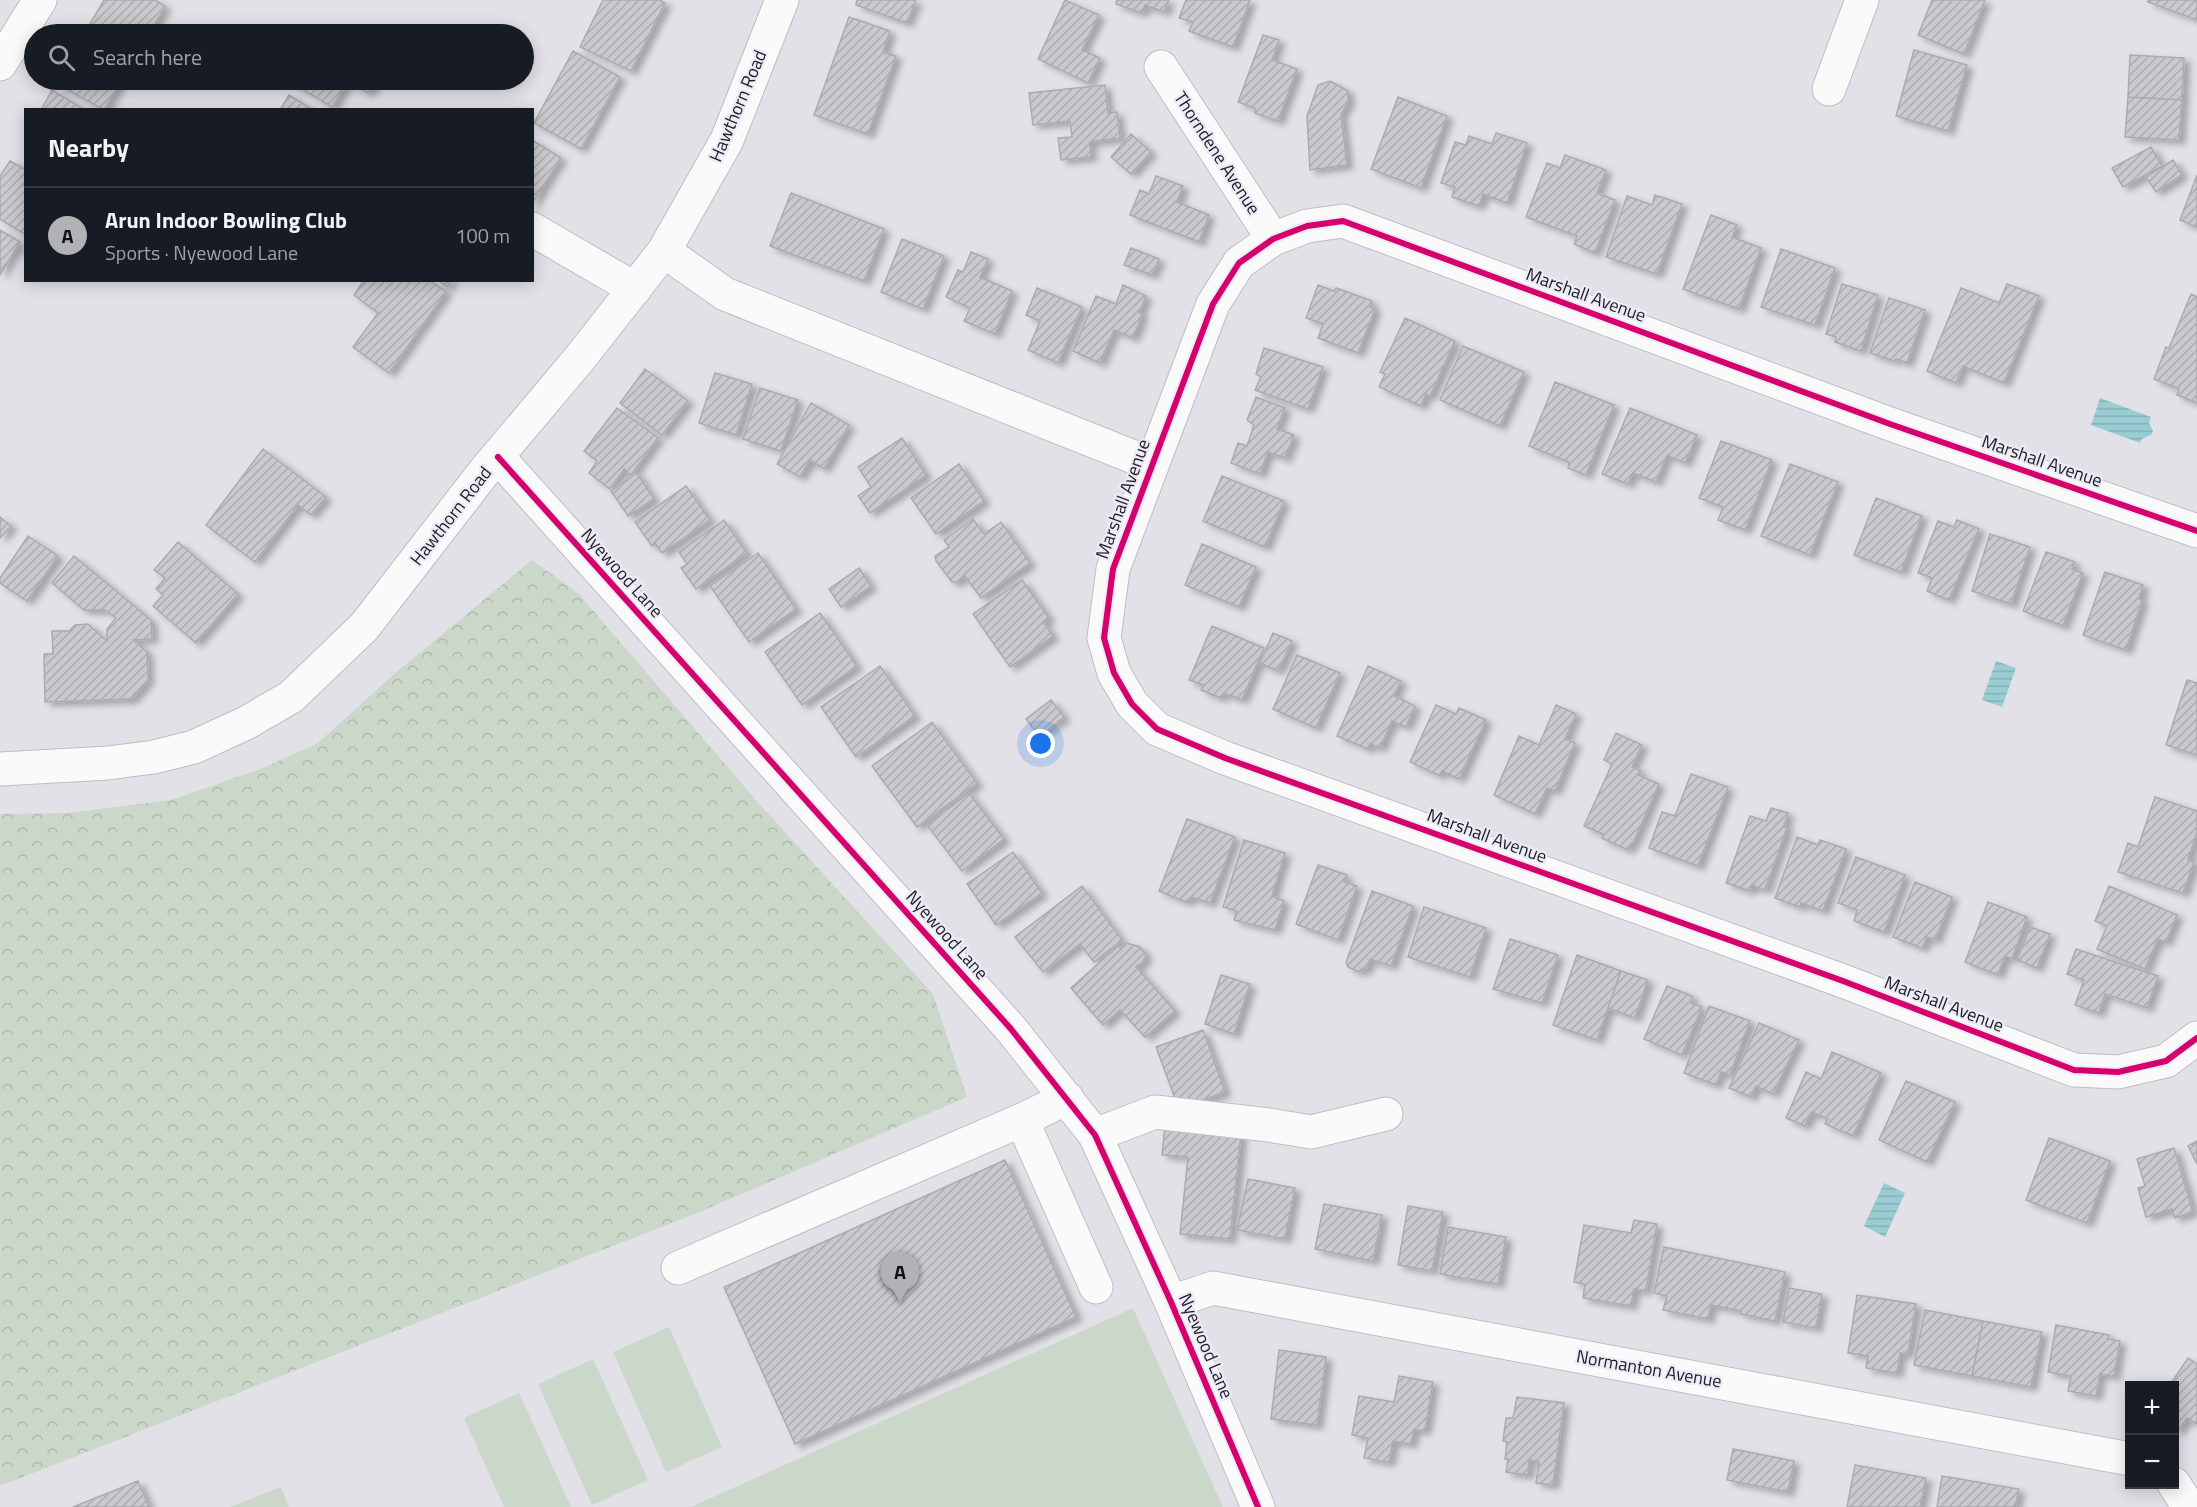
<!DOCTYPE html>
<html lang="en">
<head>
<meta charset="utf-8">
<style>
  :root { --surface:#171b24; --page:#242831; --text:#f1f3f6; --muted:#9ea1a6; --line:#363941; --accent:#b1b2b5 }
  body { margin:0; font-family:"Titillium Web",sans-serif; background:var(--page); color:var(--text) }
  .controls { position:absolute; right:18px; bottom:18px; display:grid; overflow:hidden; border-radius:0px; box-shadow:0 3px 15px #0003 }
  .controls button { width:54px; height:54px; display:grid; place-items:center; padding:0; border:0; border-bottom:2px solid var(--line); background:var(--surface); color:var(--text); font:30px sans-serif }
  .you { position:absolute; left:1041px; top:744px; width:21px; height:21px; margin:-15px; border:4px solid #fff; border-radius:50%; background:#1a73e8; box-shadow:0 0 0 9px #1a73e833 }
  .badge { display:grid; place-items:center; width:39px; height:39px; border-radius:50%; background:var(--accent); color:#111; font-size:20px; font-weight:700 }
  .pin { position:absolute; translate:-50% -50px; filter:drop-shadow(0 2px 3px #0008) }
  .pin::after { content:''; position:absolute; top:32px; width:21px; height:18px; background:inherit; clip-path:polygon(0 0,100% 0,50% 100%) }
  .list { margin:0; padding:0; list-style:none }
  h2 { display:flex; justify-content:space-between; align-items:center; height:78px; margin:0; padding:0 24px; font-size:26px }
  h2 small { font-size:20px; font-weight:400; color:var(--muted) }
  .list li { display:grid; grid-template-columns:39px 1fr auto; gap:18px; align-items:center; box-sizing:border-box; height:96px; padding:0 24px; border-top:2px solid var(--line) }
  .list b { display:block; font-size:22px; white-space:nowrap }
  .list p { margin:0; font-size:20px; white-space:nowrap; color:var(--muted) }
  .list em { font-size:20px; font-style:normal; color:var(--muted) }
  .icon { flex:none; width:33px; height:33px; fill:none; stroke:currentColor; stroke-width:2; stroke-linecap:round; stroke-linejoin:round }
  .map { position:relative; flex:none; width:2197px; height:1507px; overflow:hidden }
  .search { position:absolute; background:var(--surface); box-shadow:0 3px 15px #0003; left:24px; top:24px; width:510px; height:66px; display:flex; align-items:center; gap:15px; box-sizing:border-box; padding:0 21px; border-radius:33px; color:var(--muted); font-size:22px }
  .panel { position:absolute; background:var(--surface); box-shadow:0 3px 15px #0003; left:24px; top:108px; width:510px; height:174px; border-radius:0px }
  .map>svg:first-child { display:block }
  .grass { fill:#cbd8c9 }
  .park { fill:url(#park-crowns) }
  .water { fill:url(#water-rules) }
  .building { fill:url(#building-hatch); stroke:#ababaf; stroke-width:1.5; filter:url(#shadow) }
  .lines { fill:none; stroke-linecap:round; stroke-linejoin:round }
  .minor-casing { stroke:#bebec2; stroke-width:35 }
  .minor { stroke:#fafafb; stroke-width:33 }
  .cycleway-casing { stroke:#ecebf7; stroke-width:10 }
  .cycleway { stroke:#d6006c; stroke-width:6 }
  .labels { text-anchor:middle; stroke-width:4.5; stroke-linejoin:round; paint-order:stroke }
  .street-label { font-size:18px; fill:#1d1d21; stroke:#ecebf7 }
</style>
</head>
<body>
<div class="map">
<svg width="2197" height="1507" viewBox="0 0 2197 1507">
  <defs>
    <pattern id="park-crowns" width="20" height="18" patternUnits="userSpaceOnUse" patternTransform="scale(1.5)"><rect width="20" height="18" fill="#cbd8c9"/><path d="M2 6a3 3 0 1 1 6 0M12 15a3 3 0 1 1 6 0" fill="none" stroke="#aeb9ac"/></pattern>
    <pattern id="water-rules" width="6" height="5" patternUnits="userSpaceOnUse" patternTransform="scale(1.5)"><rect width="6" height="5" fill="#9acdd3"/><path d="M0 2.5h6" fill="none" stroke="#84b0b5"/></pattern>
    <pattern id="building-hatch" width="6" height="6" patternUnits="userSpaceOnUse" patternTransform="scale(1.5)"><rect width="6" height="6" fill="#cacace"/><path d="M-1 1l2-2M0 6l6-6M5 7l2-2" fill="none" stroke="#adadb1"/></pattern>
    <filter id="shadow"><feDropShadow dx="6" dy="4" stdDeviation="3" flood-color="#0004"/></filter>
  </defs>
  <rect width="100%" height="100%" fill="#e1e1e7"/>
  <!-- grass -->
  <path class="grass" d="M1133,1308L1223,1507H691Z
    M669,1327L722,1447L666,1472L613,1352Z
    M593,1359L648,1480L592,1505L538,1384Z
    M519,1393L571,1507H504L464,1418Z
    M281,1487L289,1507H230Z"/>
  <!-- park -->
  <path class="park" d="M532,560L578,593L761,806L933,994L967,1097L697,1213L0,1486V814L67,813L171,800L263,768L318,743L393,675Z"/>
  <!-- water -->
  <path class="water" d="M2100,398L2151,417L2149,423L2153,431L2151,435L2142,439L2140,443L2091,425Z
    M1996,661L2016,668L2002,707L1982,700Z
    M1884,1183L1905,1193L1885,1237L1864,1226Z"/>
  <!-- building -->
  <path class="building" d="M104,0H155L165,6L149,34H98L87,29Z
    M603,0H659L665,3L631,71L580,47Z
    M857,0H916L907,23L856,5Z
    M1065,0L1099,15L1082,50L1100,58L1088,83L1038,59Z
    M1117,0H1169L1164,12L1145,5L1142,13L1116,4Z
    M1186,0H1250L1233,47L1189,31L1193,22L1179,18Z
    M1932,0H1985L1964,54L1918,35Z
    M2148,0H2197V20L2148,2Z
    M849,17L890,31L883,52L896,56L868,134L814,115Z
    M334,27L346,34H329Z
    M1263,35L1279,40L1272,60L1297,69L1278,121L1255,113V108L1238,102Z
    M1914,50L1967,65L1948,131L1896,116Z
    M573,51L620,77L581,149L534,123Z
    M2130,55L2184,58L2182,100L2128,97Z
    M59,80H121L104,110L57,84Z
    M287,80H377L368,93L348,81L332,107Z
    M1330,81L1348,91V103L1341,114L1347,165L1310,170L1307,116L1318,85Z
    M1105,85L1108,113L1117,112L1120,138L1090,142L1091,157L1061,160L1058,138L1072,137L1070,121L1033,125L1029,93Z
    M52,90L85,110H41Z
    M289,95L313,110H280Z
    M1398,97L1447,116L1421,188L1371,169Z
    M2128,97L2182,100L2179,140L2125,137Z
    M1496,133L1527,143L1507,203L1483,194L1479,206L1452,197L1455,187L1441,183L1455,142L1466,145L1469,136L1492,144Z
    M1131,134L1151,152L1131,174L1111,157Z
    M532,140L561,158L532,204Z
    M2151,147L2162,166L2123,187L2112,168Z
    M1565,155L1606,170L1597,193L1615,200L1595,253L1574,244L1577,236L1526,217L1547,163L1560,168Z
    M2173,160L2182,175L2156,192L2146,177Z
    M10,161L26,170V235L0,219V176Z
    M2197,175V227L2180,220Z
    M1156,176L1183,186L1177,202L1209,215L1199,242L1130,215L1140,190L1149,194Z
    M791,193L884,229L864,281L770,246Z
    M1655,195L1682,204L1657,274L1606,257L1627,196L1652,205Z
    M1711,215L1737,225L1732,237L1761,248L1739,309L1683,289Z
    M0,230L20,242L0,275Z
    M902,239L944,256L923,309L881,292Z
    M1131,248L1159,259L1152,275L1124,265Z
    M1781,249L1835,268L1815,325L1761,307Z
    M971,252L988,259L980,277L1012,291L995,334L964,321L970,308L946,297L958,270L963,272Z
    M364,280H429L446,292L389,373L353,347L378,313L354,295Z
    M438,280H452L447,287Z
    M1842,284L1878,295L1861,351L1835,342L1836,337L1826,334Z
    M2007,284L2039,296L2004,383L1963,366L1956,383L1927,371L1961,288L1999,303Z
    M1123,285L1146,296L1139,313L1142,315L1133,338L1114,330L1100,363L1073,351L1096,296L1116,304Z
    M1318,285L1334,291L1336,288L1372,301L1370,307L1375,309L1358,353L1318,338L1323,324L1306,318Z
    M1037,288L1082,307L1058,363L1028,350L1040,321L1026,315Z
    M2191,294L2197,297V403L2177,395L2179,389L2154,379L2166,347L2169,348Z
    M1889,298L1925,310L1907,363L1896,359L1894,361L1870,353Z
    M1405,318L1455,341L1430,396L1426,394L1421,406L1379,387L1385,374L1380,372Z
    M1463,346L1524,372L1500,426L1440,400Z
    M1264,348L1323,367L1308,409L1255,390L1261,377L1256,374Z
    M645,369L688,401L662,435L620,403Z
    M715,373L752,384L736,435L699,423Z
    M1555,382L1614,405L1586,475L1568,468L1569,462L1529,446Z
    M760,388L798,400L781,451L743,439Z
    M1256,397L1285,408L1277,429L1294,435L1285,458L1268,452L1260,474L1231,463L1238,443L1247,446L1254,425L1247,420Z
    M811,403L849,425L824,469L810,460L800,477L777,464Z
    M617,408L658,438L631,475L624,469L610,489L589,473L597,461L584,451Z
    M1630,408L1697,435L1685,463L1667,455L1656,482L1633,473L1628,484L1602,474Z
    M902,438L926,475L870,513L858,496L871,487L858,467Z
    M1721,441L1772,460L1745,530L1718,520L1723,507L1699,498Z
    M263,449L326,497L311,515L298,505L255,562L206,525Z
    M959,464L984,501L936,534L911,498Z
    M1790,464L1838,482L1810,555L1761,536Z
    M637,473L654,499L628,516L611,491Z
    M1222,476L1284,501L1265,547L1203,521Z
    M686,486L710,520L662,553L655,543L652,546L635,522Z
    M1876,498L1922,516L1901,572L1854,555Z
    M0,517L11,526L0,538Z
    M973,519L984,534L1001,522L1030,563L981,598L965,576L957,582H952L936,561L935,556L949,547L944,540Z
    M724,520L747,553L696,589L681,568L687,564L679,552Z
    M1957,520L1979,529L1949,600L1927,591L1932,578L1918,573L1938,521L1954,527Z
    M1990,534L2030,547L2011,604L1972,591Z
    M28,536L58,556L27,601L0,583V578Z
    M178,542L238,594L196,643L153,606L163,595L156,589L165,578L154,570Z
    M1202,544L1256,567L1239,607L1185,585Z
    M2046,552L2075,562L2072,569L2083,573L2063,626L2023,611Z
    M758,553L796,609L749,642L710,586Z
    M74,556L151,620L152,639L133,640L147,652L148,680L132,699L45,702L44,654H53L52,631H69L75,625L88,624L107,641V629L116,618L105,610H84L52,583Z
    M859,568L871,586L841,607L829,589Z
    M2105,572L2143,585L2139,598L2142,601L2126,650L2083,635Z
    M1022,580L1049,618L1043,622L1053,636L1010,667L973,614Z
    M820,613L857,666L802,705L765,652Z
    M1212,626L1264,648L1242,700L1224,693L1221,698L1201,690L1203,685L1189,680Z
    M1273,633L1292,641L1278,671L1260,663Z
    M1297,655L1340,673L1316,728L1273,709Z
    M880,666L915,716L856,757L821,707Z
    M1368,666L1401,681L1394,696L1415,706L1406,727L1392,721L1380,748L1370,744L1368,749L1337,736Z
    M2187,680L2197,683V755L2166,745Z
    M1051,700L1064,717L1039,736L1026,719Z
    M1436,705L1456,714L1459,708L1486,720L1459,779L1442,771L1440,776L1410,762Z
    M1556,705L1576,714L1565,739L1575,743L1555,791L1547,788L1535,814L1494,795L1519,736L1539,745Z
    M932,722L977,783L917,827L872,766Z
    M1616,733L1642,745L1632,767L1641,771L1638,775L1659,784L1633,843H1631L1628,850L1602,838L1603,834L1584,826L1612,764L1604,760Z
    M1691,774L1728,787L1698,866L1649,848L1662,812L1675,816Z
    M969,793L1004,839L962,871L927,825Z
    M2155,797L2197,811V832L2188,860L2194,862L2183,893L2118,872L2128,843L2138,847Z
    M1771,808L1788,813L1784,827L1787,828L1765,890L1752,885L1750,891L1726,883L1750,816L1766,821Z
    M1187,819L1235,837L1210,903L1192,897L1186,902L1159,891Z
    M1797,837L1818,845L1820,840L1846,849L1823,911L1801,903L1800,907L1775,898Z
    M1244,840L1285,853L1272,896L1284,901L1275,930L1234,920L1237,911L1223,907Z
    M1013,852L1042,893L996,925L967,884Z
    M1856,857L1905,875L1884,932L1854,921L1857,910L1838,903Z
    M1318,865L1347,875L1344,882L1357,886L1338,940L1296,924Z
    M1915,882L1952,897L1935,940L1927,937L1922,948L1893,937Z
    M1082,886L1122,940L1094,962L1080,944L1043,972L1015,937Z
    M2109,886L2177,915L2166,942L2158,939L2145,969L2097,949L2107,926L2095,921Z
    M1372,891L1413,906L1391,966L1370,959L1367,968L1359,972L1348,967L1346,962Z
    M1988,902L2027,917L2012,959L2005,956L1998,975L1965,962Z
    M1424,907L1486,928L1470,977L1408,957Z
    M2030,927L2050,934L2037,968L2017,960Z
    M1510,939L1558,955L1542,1003L1493,989Z
    M1127,943L1140,947L1146,955L1143,962L1136,967L1175,1011L1145,1037L1120,1010L1103,1025L1071,988L1118,946L1121,948Z
    M2076,949L2158,976L2147,1008L2105,994L2099,1013L2075,1005L2084,980L2067,974Z
    M1577,955L1621,971L1597,1040L1553,1025Z
    M1621,971L1648,980L1635,1018L1608,1008Z
    M1221,975L1250,984L1234,1034L1205,1024Z
    M1667,986L1692,996L1691,1003L1702,1007L1682,1055L1644,1039Z
    M1709,1006L1750,1021L1730,1075L1721,1072L1716,1085L1684,1073Z
    M1759,1023L1799,1040L1773,1094L1756,1086L1751,1097L1729,1088Z
    M1203,1030L1225,1092L1179,1109L1156,1047Z
    M1832,1052L1881,1073L1853,1136L1825,1124L1828,1119L1811,1112L1805,1126L1786,1118L1806,1072L1821,1079Z
    M1906,1081L1955,1102L1927,1162L1879,1140Z
    M1165,1125L1241,1133L1230,1239L1180,1234L1188,1157L1162,1155Z
    M2049,1138L2110,1161L2087,1223L2026,1200Z
    M2197,1141V1164L2188,1146Z
    M2174,1148L2193,1212L2175,1218L2172,1209L2146,1217L2138,1188L2145,1186L2137,1159Z
    M1005,1160L1076,1317L795,1444L724,1287Z
    M1248,1179L1295,1188L1285,1239L1237,1230Z
    M1324,1204L1382,1215L1373,1261L1315,1249Z
    M1408,1206L1443,1212L1432,1271L1398,1265Z
    M1634,1220L1657,1224L1646,1291L1634,1289L1631,1306L1583,1298L1585,1284L1574,1282L1584,1225L1631,1233Z
    M1448,1227L1506,1237L1498,1284L1440,1274Z
    M1664,1247L1785,1272L1775,1321L1741,1314V1311L1711,1305L1708,1319L1663,1310L1667,1296L1654,1293Z
    M1789,1288L1822,1294L1816,1328L1783,1322Z
    M1857,1295L1916,1304L1908,1354L1900,1353L1897,1373L1866,1368L1868,1356L1848,1353Z
    M1925,1310L1983,1321L1972,1376L1914,1365Z
    M1983,1321L2042,1332L2031,1387L1972,1376Z
    M2056,1325L2109,1335L2108,1339L2120,1341L2114,1376L2100,1374L2096,1396L2068,1391L2071,1376L2048,1372Z
    M1279,1350L1326,1357L1317,1425L1271,1419Z
    M2188,1358L2197,1364V1424L2187,1418L2178,1431L2174,1429V1386H2169Z
    M1399,1376L1433,1382L1425,1431L1414,1429L1411,1444L1393,1441L1389,1462L1364,1458L1368,1438L1352,1435L1359,1396L1394,1402Z
    M1517,1397L1564,1403L1553,1485L1536,1483L1539,1462L1529,1460L1528,1475L1506,1472L1508,1459H1505L1507,1442L1503,1441L1506,1418H1513Z
    M1733,1449L1794,1461L1788,1492L1727,1480Z
    M1855,1465L1926,1478L1920,1507H1847Z
    M1942,1476L2019,1489L2015,1507H1937Z
    M138,1481L149,1507H73Z"/>
  <g class="lines">
    <!-- minor casing -->
    <g class="minor-casing">
      <path id="minor" d="M0,64L40,0
        M1161,67L1273,239
        M1829,89L1862,0
        M532,229L635,289
        M664,251L725,294L1151,464
        M498,457L1011,1029L1095,1135L1171,1302L1258,1507
        M2197,531L1890,424L1343,221L1307,226L1273,239L1239,263L1213,304L1113,569L1104,638L1114,673L1132,704L1157,729L1225,758L1843,981L2074,1070L2118,1072L2166,1061L2197,1038
        M0,769L108,763L154,757L194,747L246,723L291,697L364,627L484,472L580,358L664,251L727,140L782,0
        M1022,1120L1096,1287
        M1095,1135L1155,1112L1269,1125L1311,1132L1386,1114
        M678,1268L1022,1120L1067,1098
        M1171,1302L1213,1288L2130,1459
        M2174,1484L2189,1507"/>
    </g>
    <!-- minor -->
    <use href="#minor" class="minor"/>
    <!-- cycleway casing -->
    <g class="cycleway-casing">
      <path id="cycleway" d="M498,457L1011,1029L1095,1135L1171,1302L1258,1507
        M2197,531L1890,424L1343,221L1307,226L1273,239L1239,263L1213,304L1113,569L1104,638L1114,673L1132,704L1157,729L1225,758L1843,981L2074,1070L2118,1072L2166,1061L2197,1038"/>
    </g>
    <!-- cycleway -->
    <use href="#cycleway" class="cycleway"/>
  </g>
  <g class="labels">
    <!-- street labels -->
    <g class="street-label">
      <text transform="translate(738 106) rotate(-67)" y="6">Hawthorn Road</text>
      <text transform="translate(1217 153) rotate(57)" y="6">Thorndene Avenue</text>
      <text transform="translate(1586 295) rotate(20)" y="6">Marshall Avenue</text>
      <text transform="translate(2042 461) rotate(19)" y="6">Marshall Avenue</text>
      <text transform="translate(1123 499) rotate(-70)" y="6">Marshall Avenue</text>
      <text transform="translate(451 516) rotate(-52)" y="6">Hawthorn Road</text>
      <text transform="translate(622 573) rotate(48)" y="6">Nyewood Lane</text>
      <text transform="translate(1487 836) rotate(20)" y="6">Marshall Avenue</text>
      <text transform="translate(947 935) rotate(48)" y="6">Nyewood Lane</text>
      <text transform="translate(1944 1004) rotate(21)" y="6">Marshall Avenue</text>
      <text transform="translate(1206 1346) rotate(67)" y="6">Nyewood Lane</text>
      <text transform="translate(1649 1369) rotate(10)" y="6">Normanton Avenue</text>
    </g>
  </g>
</svg>
<div class="controls">
<button>+</button>
<button>−</button>
</div>
<div class="you"></div>
<div class="pin badge" style="left:900px;top:1302px">A</div>
<div class="search"><svg class="icon" aria-label="search" viewBox="0 0 24 24"><circle cx="10" cy="10" r="6"/><path d="M15 15l6 6"/></svg>Search here</div>
<section class="panel">
<h2>Nearby<small></small></h2>
<ul class="list">
<li><span class="badge">A</span><div><b>Arun Indoor Bowling Club</b><p>Sports · Nyewood Lane</p></div><em>100 m</em></li>
</ul>
</section>
</div>
</body>
</html>
